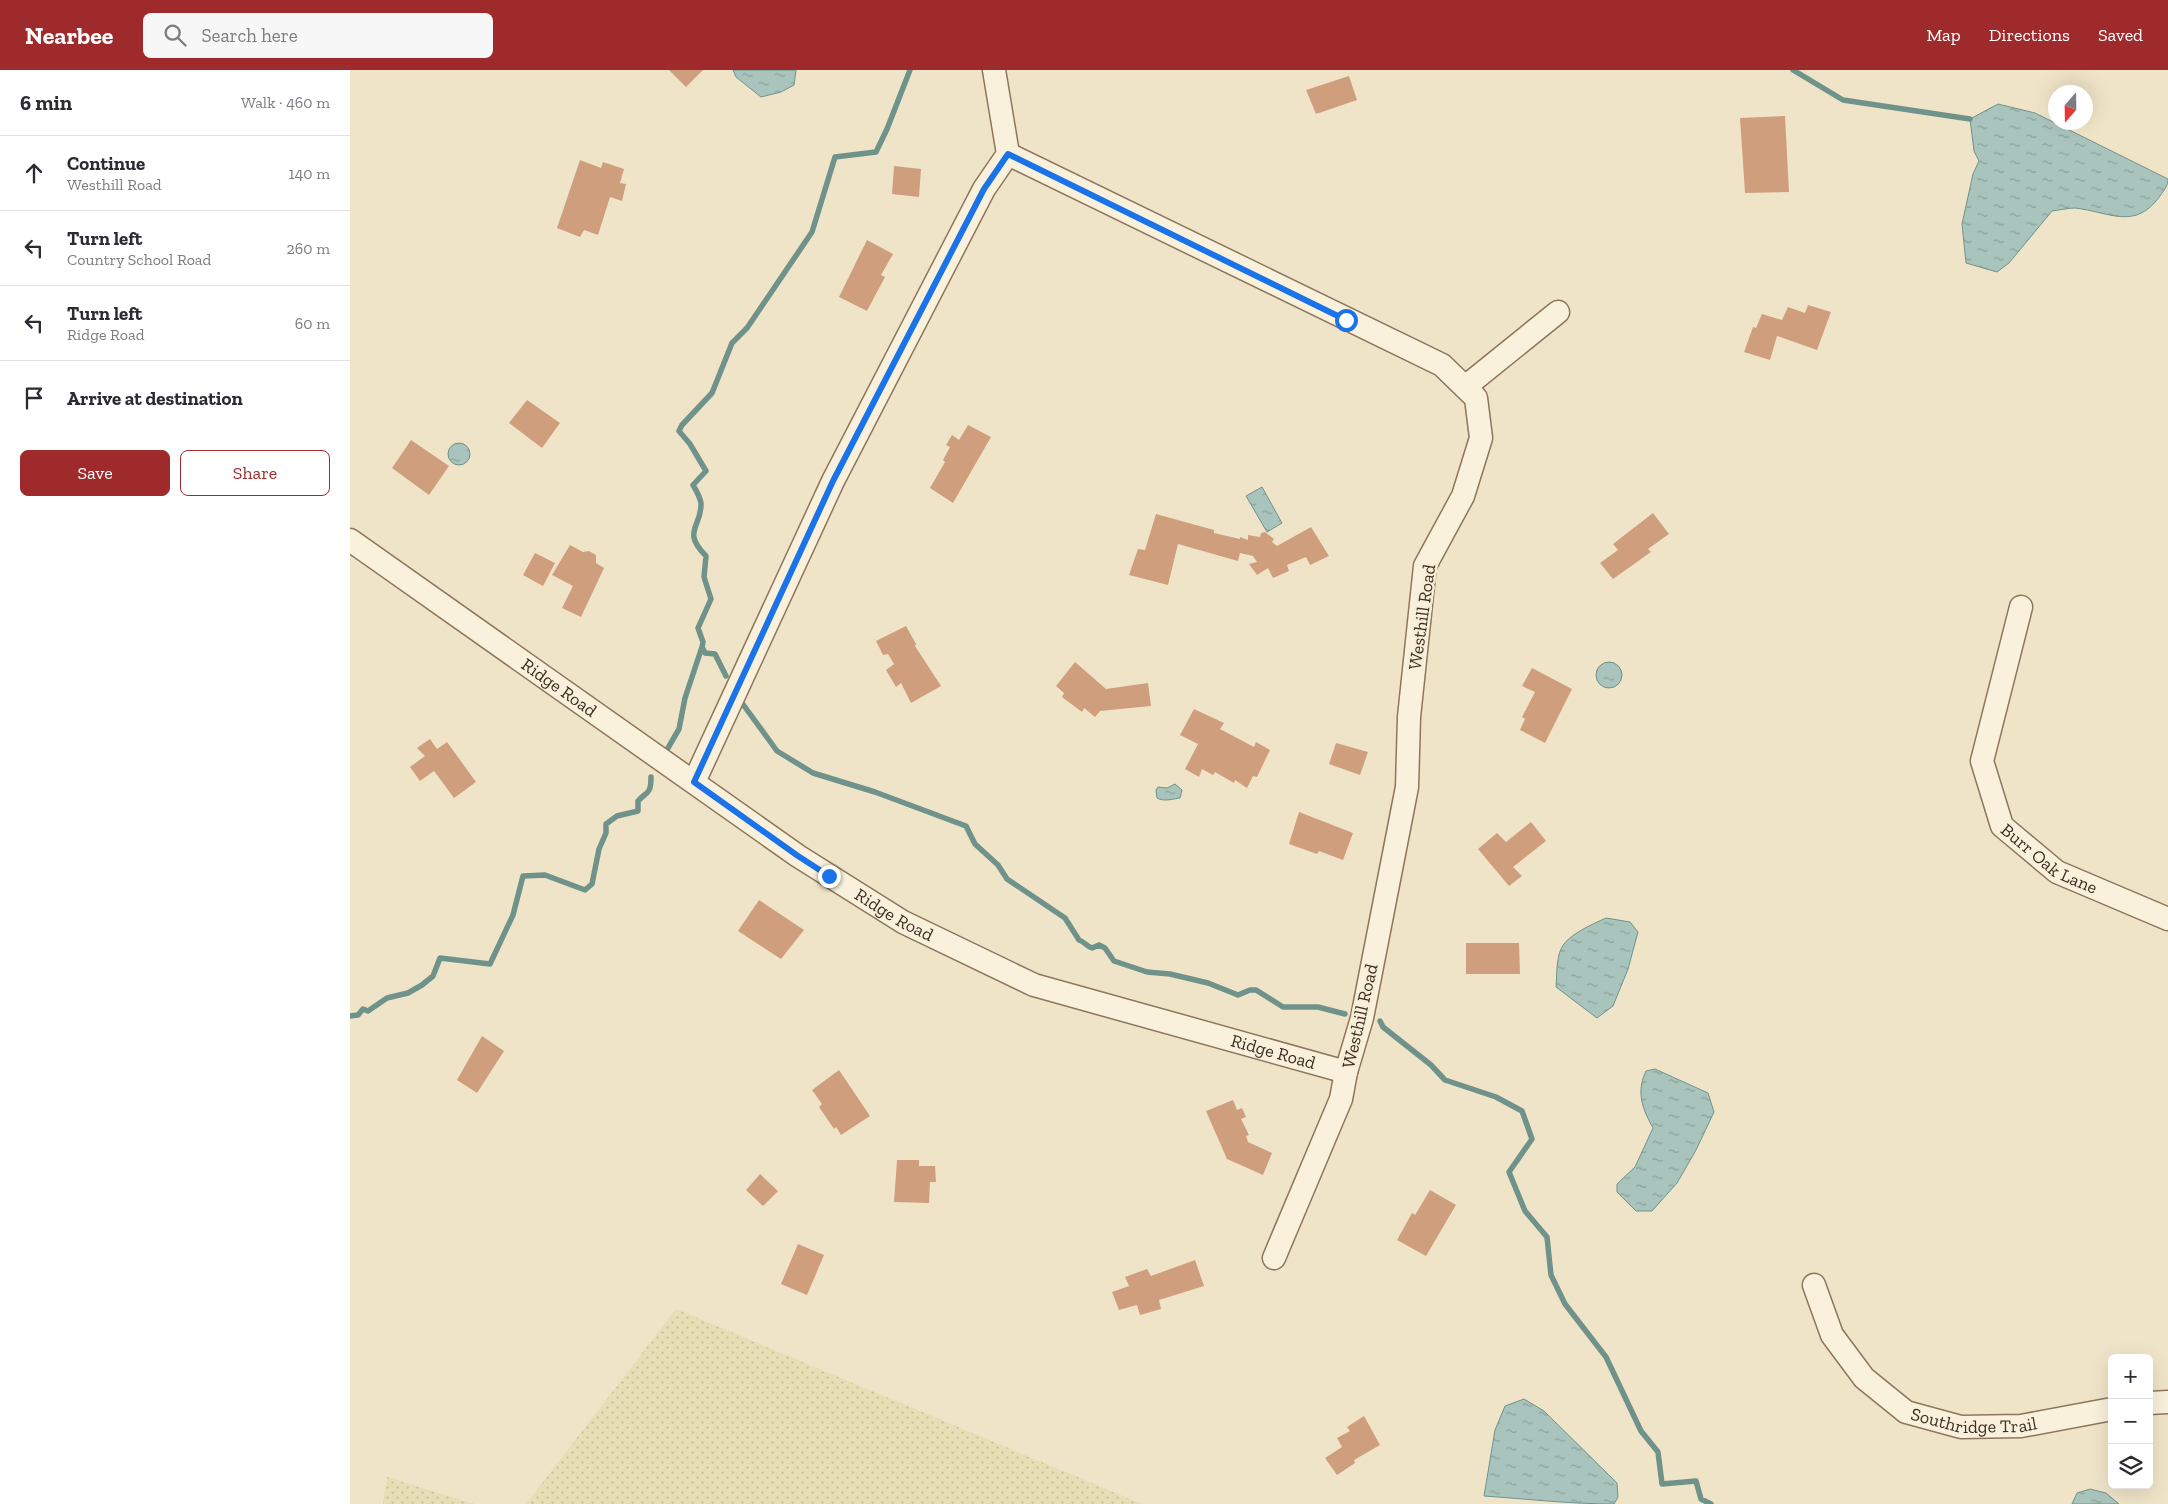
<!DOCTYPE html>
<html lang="en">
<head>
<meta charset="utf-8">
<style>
  :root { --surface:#fff; --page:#f7f7f7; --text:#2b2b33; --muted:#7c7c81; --line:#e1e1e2; --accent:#9e2a2b }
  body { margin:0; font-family:"Zilla Slab",serif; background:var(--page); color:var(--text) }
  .controls { position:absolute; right:15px; bottom:15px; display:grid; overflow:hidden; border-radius:8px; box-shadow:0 5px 20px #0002 }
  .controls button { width:45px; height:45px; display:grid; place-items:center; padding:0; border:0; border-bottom:1px solid var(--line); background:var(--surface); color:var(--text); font:25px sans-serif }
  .compass { position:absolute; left:1698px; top:15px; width:45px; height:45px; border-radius:50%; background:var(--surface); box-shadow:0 5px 20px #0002; rotate:200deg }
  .stop { position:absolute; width:15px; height:15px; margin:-11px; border:4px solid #1a73e8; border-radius:50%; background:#fff }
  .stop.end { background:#1a73e8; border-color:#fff; box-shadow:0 1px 5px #0008 }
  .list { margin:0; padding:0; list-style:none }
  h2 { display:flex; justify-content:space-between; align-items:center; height:65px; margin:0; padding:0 20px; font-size:21px }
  h2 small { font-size:16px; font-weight:400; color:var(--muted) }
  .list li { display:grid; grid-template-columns:32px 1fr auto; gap:15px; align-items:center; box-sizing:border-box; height:75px; padding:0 20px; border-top:1px solid var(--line) }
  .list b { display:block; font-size:19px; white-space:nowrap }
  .list p { margin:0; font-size:16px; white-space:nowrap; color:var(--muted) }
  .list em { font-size:16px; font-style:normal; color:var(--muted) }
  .actions { display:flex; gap:10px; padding:15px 20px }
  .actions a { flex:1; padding:11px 0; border:1px solid var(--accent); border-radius:8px; text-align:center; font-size:18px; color:var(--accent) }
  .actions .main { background:var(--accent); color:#fff }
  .icon { flex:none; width:28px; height:28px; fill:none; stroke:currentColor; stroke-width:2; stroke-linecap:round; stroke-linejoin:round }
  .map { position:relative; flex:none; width:1818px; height:1434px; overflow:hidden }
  header { display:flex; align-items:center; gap:30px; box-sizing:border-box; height:70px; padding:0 25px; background:var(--accent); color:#fff }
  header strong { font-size:24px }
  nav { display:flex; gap:28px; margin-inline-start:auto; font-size:18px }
  .search { width:350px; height:45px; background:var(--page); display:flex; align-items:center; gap:12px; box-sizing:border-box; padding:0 18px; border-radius:8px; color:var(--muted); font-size:19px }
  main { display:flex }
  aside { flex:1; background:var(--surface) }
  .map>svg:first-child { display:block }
  .farmland { fill:url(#farmland-dots) }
  .water { fill:url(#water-ripples); stroke:#6f938a }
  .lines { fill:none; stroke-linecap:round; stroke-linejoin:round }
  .stream { stroke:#6f938a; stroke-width:5.5 }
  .building { fill:#cf9f7d }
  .minor-casing { stroke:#8d765c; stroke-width:25 }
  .minor { stroke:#faf1dc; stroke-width:22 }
  .route { stroke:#1a73e8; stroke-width:6 }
  .labels { text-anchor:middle; stroke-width:5; stroke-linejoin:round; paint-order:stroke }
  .street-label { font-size:18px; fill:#3d2e20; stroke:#f7eed8 }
</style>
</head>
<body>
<header>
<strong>Nearbee</strong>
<div class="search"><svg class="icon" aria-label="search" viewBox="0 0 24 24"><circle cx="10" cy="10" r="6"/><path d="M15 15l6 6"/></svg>Search here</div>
<nav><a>Map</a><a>Directions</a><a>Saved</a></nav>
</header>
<main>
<aside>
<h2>6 min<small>Walk · 460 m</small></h2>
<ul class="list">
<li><svg class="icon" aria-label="ahead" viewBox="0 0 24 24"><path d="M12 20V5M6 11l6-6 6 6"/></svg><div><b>Continue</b><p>Westhill Road</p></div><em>140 m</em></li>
<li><svg class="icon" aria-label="left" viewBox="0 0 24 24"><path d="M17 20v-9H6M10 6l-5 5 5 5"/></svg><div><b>Turn left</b><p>Country School Road</p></div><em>260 m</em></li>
<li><svg class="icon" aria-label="left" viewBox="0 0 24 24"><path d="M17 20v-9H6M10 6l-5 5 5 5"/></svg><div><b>Turn left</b><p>Ridge Road</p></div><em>60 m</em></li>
<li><svg class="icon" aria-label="arrive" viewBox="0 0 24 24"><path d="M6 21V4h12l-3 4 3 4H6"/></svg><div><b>Arrive at destination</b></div></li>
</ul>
<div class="actions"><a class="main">Save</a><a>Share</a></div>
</aside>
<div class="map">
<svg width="1818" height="1434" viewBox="0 0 1818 1434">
  <defs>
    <pattern id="farmland-dots" width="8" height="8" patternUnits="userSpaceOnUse" patternTransform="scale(1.25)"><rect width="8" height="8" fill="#e6deb5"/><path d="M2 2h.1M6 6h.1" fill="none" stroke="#c6bf9b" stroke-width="1.8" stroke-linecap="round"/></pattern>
    <pattern id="water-ripples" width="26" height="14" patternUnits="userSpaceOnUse" patternTransform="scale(1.25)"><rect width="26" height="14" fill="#a9c4bc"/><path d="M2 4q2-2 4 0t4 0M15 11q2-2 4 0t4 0" fill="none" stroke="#8ba098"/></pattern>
  </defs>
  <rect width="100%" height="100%" fill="#f0e4c8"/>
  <!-- farmland -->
  <path class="farmland" d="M326,1239L792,1434H176Z
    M37,1407L124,1434H33Z"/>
  <!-- water -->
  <path class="water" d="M383,0H446L444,15L431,22L411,27L386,7Z
    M1648,34L1685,43L1818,109C1818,116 1814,120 1810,126C1785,161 1760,142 1725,138C1718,138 1710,140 1702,141L1659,193L1647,202L1616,193L1612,154L1623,104L1629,91L1624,81L1620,49Z
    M98 384a11 11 0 1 1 22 0a11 11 0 1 1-22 0Z
    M912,417L932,453L917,462L896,426Z
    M1246 605a13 13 0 1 1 26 0a13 13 0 1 1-26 0Z
    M825,714L832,720L830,728C822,729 814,732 807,728L806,720L808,717L817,718Z
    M1256,848L1280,852L1288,862L1278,899L1263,936L1247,948L1206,917C1207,904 1206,888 1212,877C1219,864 1243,854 1256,848Z
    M1305,999L1358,1023L1364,1042L1346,1080L1327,1113L1302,1141H1286L1267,1122V1114L1285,1097L1303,1058C1292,1038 1286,1022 1296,1001Z
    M1174,1329L1194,1341L1267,1413L1268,1427L1264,1434C1220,1434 1178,1429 1134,1426L1145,1360L1155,1336Z
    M1740,1419L1756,1423L1769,1434H1722L1727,1423Z"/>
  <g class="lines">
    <!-- stream -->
    <path class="stream" d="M1443,0L1493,30L1620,49
      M376,606L365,584L355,583L352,577L353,572L348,558L361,529L354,507L356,486C331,461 352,457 351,433C350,427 346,420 343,415L356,401L340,374L329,361L332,355L362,323L382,273L397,258L462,162L485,87L526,82L537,59L560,0
      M392,633L427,681L463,703L525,722L616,756L625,774L648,795L657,809L715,848L729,870C735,872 736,876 742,878L749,875L755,878L764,891L797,902L820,904L858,913L888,925L900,920H906L933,937H968L995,944
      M318,678L329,659L335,628L352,577
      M0,946L8,945L13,939L18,941L37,928L58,923L72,915L83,906L90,888L140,894L163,845L173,806L195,805L235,820L242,814L249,779L256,763V754L267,746L288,741V731C297,721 301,725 301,707
      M1030,951L1033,957L1081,995L1095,1010L1146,1027L1172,1041L1182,1069L1159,1102L1175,1141L1197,1167L1201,1205L1215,1234L1256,1287L1291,1361L1308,1382L1312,1414L1346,1411L1351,1429L1361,1434"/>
  </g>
  <!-- building -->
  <path class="building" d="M319,0H353L336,17Z
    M999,6L1007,30L966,44L956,20Z
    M1435,46L1439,122L1395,123L1390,48Z
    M230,90L251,98L253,92L274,99L270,113L276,114L272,131L260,127L248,165L234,160L230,167L207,158Z
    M544,96L571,99L569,127L542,124Z
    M517,170L543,184L531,205L535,207L517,241L489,227Z
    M1458,235L1481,242L1467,280L1427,266L1420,290L1394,282L1403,257L1406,258L1412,244L1432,250L1438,237L1455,243Z
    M177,330L210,353L192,378L159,353Z
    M618,355L641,367L603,433L580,418L595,392L593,390L600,377L596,375L602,365L609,370Z
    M61,370L99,396L79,425L42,398Z
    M1303,443L1319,464L1298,479L1301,482L1263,509L1250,493L1268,480L1263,474Z
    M806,444L864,460V463L890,469V467L898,470V465L910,467L911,463L915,462L924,469L922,472L927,476L961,457L979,486L960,495L956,487L937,495L939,501L923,508L918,498L907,505L899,494L907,492L903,486L890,483L888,491L828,474L818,515L779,505L788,479L795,480Z
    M220,475L233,482L239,481L246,485V493L254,498L231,547L212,538L223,516L202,505Z
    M185,483L205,493L193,516L173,505Z
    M556,556L566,574L565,576L591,616L561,633L551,613L546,617L536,600L544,594L538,584L533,585L526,571Z
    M725,592L756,619L798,613L801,636L750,641L745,647L734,638L732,642L712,627L714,623L706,616Z
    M1182,598L1222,619L1195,673L1170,660L1175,649L1172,647L1185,622L1172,616Z
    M844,639L874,653L870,659L904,677L906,672L920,680L907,707L903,706L897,718L885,710L884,713L865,702L863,705L852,699L849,707L835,699L848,674L830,665Z
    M80,669L87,679L97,672L126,712L104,728L84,701L70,711L60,697L75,686L67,678Z
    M986,673L1018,682L1010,705L979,694Z
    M949,742L1003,763L993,790L969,781L967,784L939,774Z
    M1181,752L1196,771L1163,797L1172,806L1159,816L1128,779L1147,763L1156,772Z
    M409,830L454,860L431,889L388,861Z
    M1116,873H1169L1170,904H1116Z
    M132,966L154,981L127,1023L107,1010Z
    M489,1000L520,1046L491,1065L486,1057L484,1059L469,1037L472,1034L462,1020Z
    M883,1030L887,1040L892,1038L896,1047L891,1049L899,1065L896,1066L898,1072L922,1083L913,1105L877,1089L856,1041Z
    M547,1090H569V1096H585L586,1112H580L579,1133L544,1132Z
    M410,1104L428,1121L413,1136L396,1120Z
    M1080,1120L1106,1135L1076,1186L1047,1170L1062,1143L1065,1145Z
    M448,1174L474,1185L457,1225L431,1214Z
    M845,1190L854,1216L809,1230L811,1239L790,1245L787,1235L769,1240L762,1222L779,1216L775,1207L797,1199L801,1206Z
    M1014,1346L1030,1375L1004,1390L1005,1393L987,1405L975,1388L992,1377L987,1368L1000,1361L997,1357Z"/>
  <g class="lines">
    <!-- minor casing -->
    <g class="minor-casing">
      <g id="minor">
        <path d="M658,84L1092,295L1126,328L1131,368L1113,426L1075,496L1059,647L1057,717L1012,948L996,1002L991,1029L924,1188"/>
        <path d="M1115,317L1208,242"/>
        <path id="s1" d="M0,470L448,786L553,852L684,915L996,1002"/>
        <path id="s2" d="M1671,537L1632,691L1652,756L1707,802L1818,849"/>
        <path d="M344,712L483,411L634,119L658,84L644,0"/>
        <path id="s3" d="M1464,1215L1482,1265L1514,1308L1556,1342L1611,1357L1671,1356L1762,1339"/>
        <path d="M1799,1333L1818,1332"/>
      </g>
    </g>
    <!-- minor -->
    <use href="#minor" class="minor"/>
  </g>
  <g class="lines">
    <!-- route -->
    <path class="route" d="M479,806L448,786L344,712L483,411L634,119L658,84L996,250"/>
  </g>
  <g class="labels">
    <!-- street labels -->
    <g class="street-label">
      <text transform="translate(1072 547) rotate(-82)" y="6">Westhill Road</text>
      <text dy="6" stroke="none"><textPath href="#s1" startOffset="256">Ridge Road</textPath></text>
      <text dy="6" stroke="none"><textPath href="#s2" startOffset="285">Burr Oak Lane</textPath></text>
      <text dy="6" stroke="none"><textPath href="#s1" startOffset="661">Ridge Road</textPath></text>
      <text transform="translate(1010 946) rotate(-77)" y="6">Westhill Road</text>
      <text dy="6" stroke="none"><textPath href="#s1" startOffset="1066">Ridge Road</textPath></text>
      <text dy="6" stroke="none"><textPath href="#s3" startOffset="230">Southridge Trail</textPath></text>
    </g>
  </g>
</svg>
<div class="controls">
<button>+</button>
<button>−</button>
<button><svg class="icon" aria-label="layers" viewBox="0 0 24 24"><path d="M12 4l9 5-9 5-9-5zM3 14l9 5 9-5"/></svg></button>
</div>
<svg class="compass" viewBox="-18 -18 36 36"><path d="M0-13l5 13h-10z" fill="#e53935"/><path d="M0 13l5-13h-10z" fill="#7c7c81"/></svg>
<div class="stop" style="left:996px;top:250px"></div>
<div class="stop end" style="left:479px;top:806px"></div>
</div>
</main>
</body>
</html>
